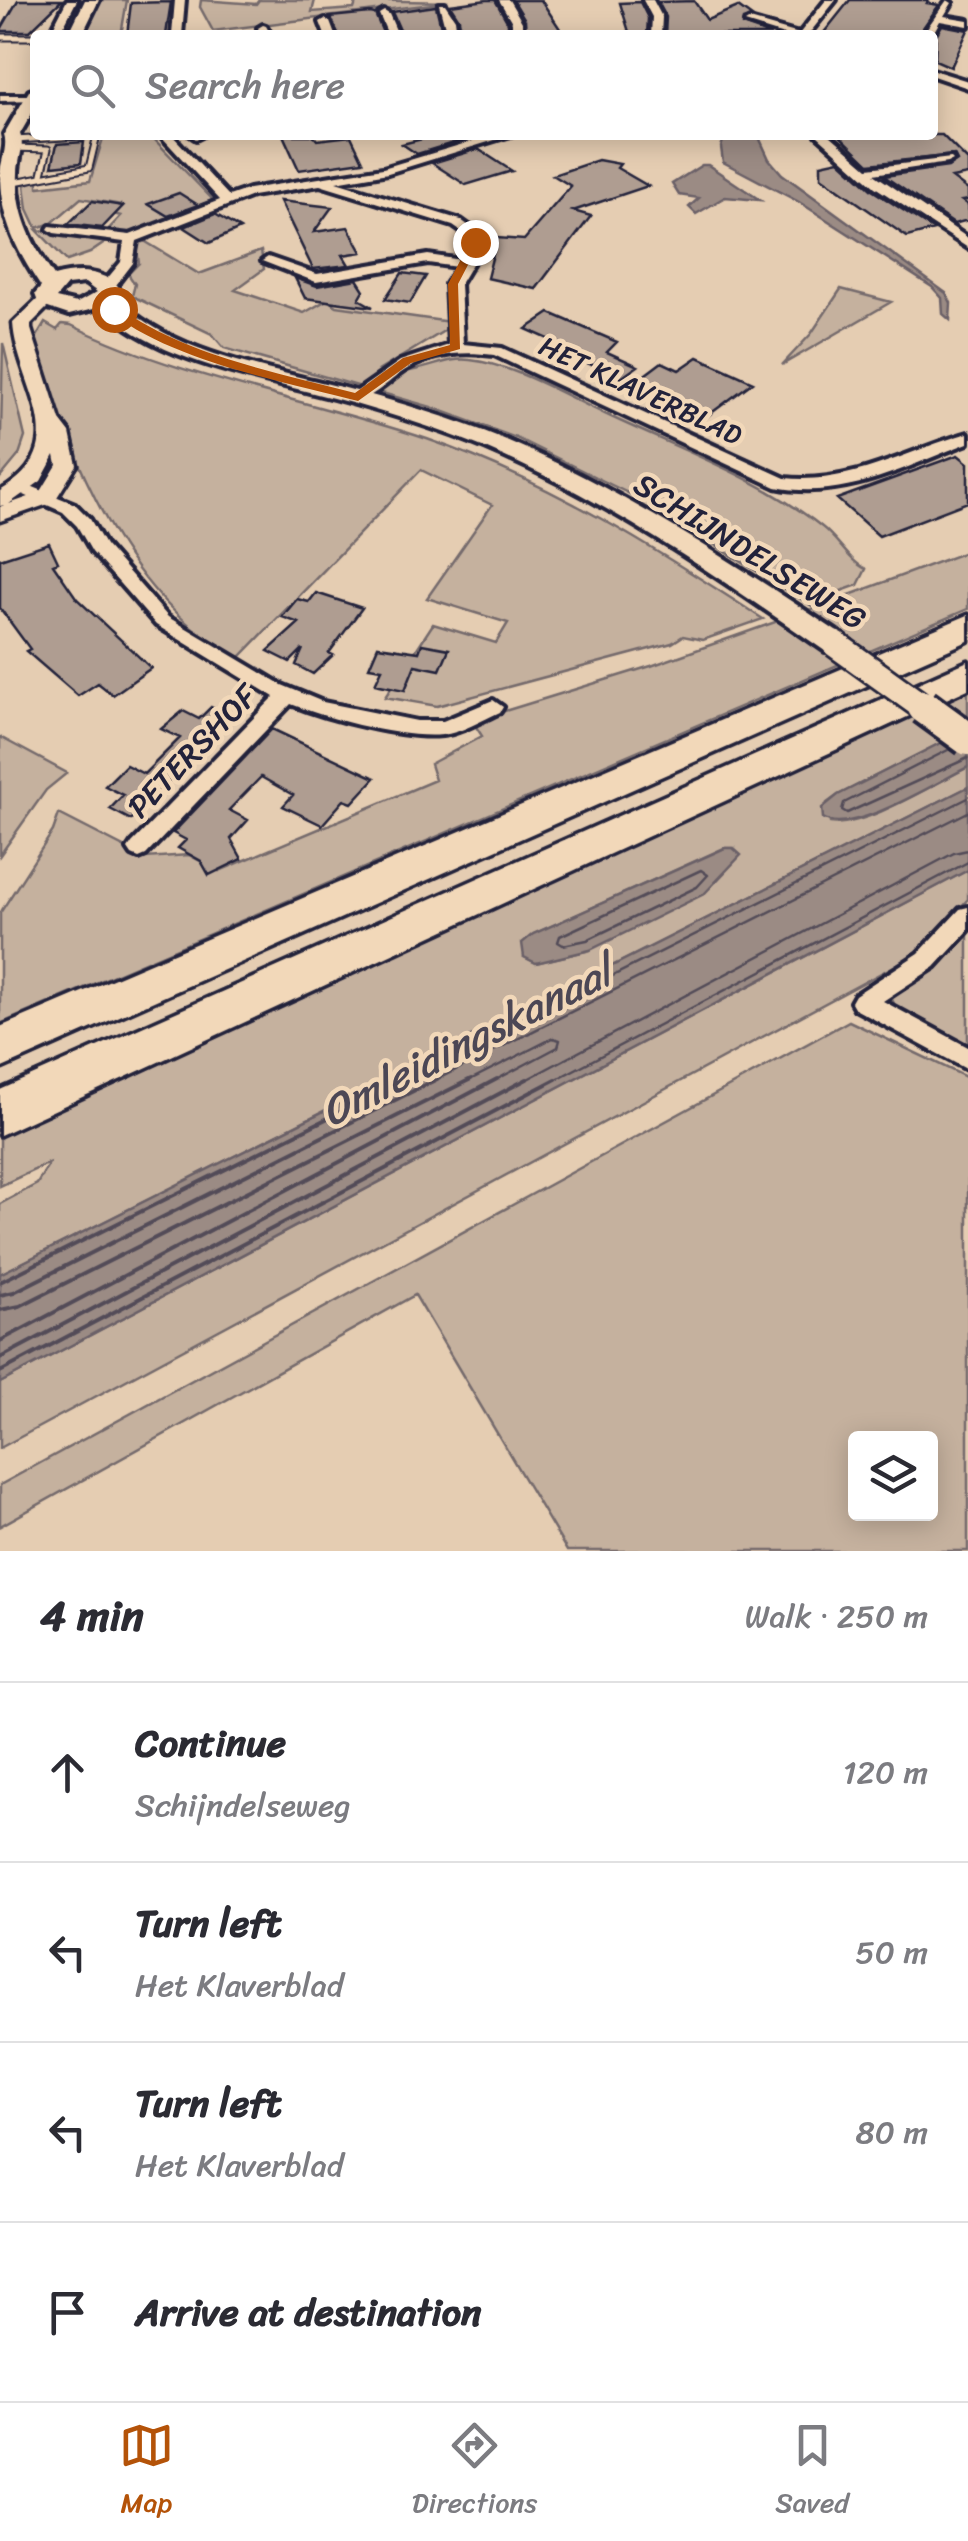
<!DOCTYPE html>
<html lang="en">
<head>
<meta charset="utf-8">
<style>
  :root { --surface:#fff; --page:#f7f7f7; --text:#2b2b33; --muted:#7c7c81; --line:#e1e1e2; --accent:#b45309 }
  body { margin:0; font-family:Sriracha,sans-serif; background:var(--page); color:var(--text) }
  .controls { position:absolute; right:30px; bottom:30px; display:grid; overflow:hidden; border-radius:10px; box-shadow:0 5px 25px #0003 }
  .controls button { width:90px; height:90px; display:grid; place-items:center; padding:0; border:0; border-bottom:2px solid var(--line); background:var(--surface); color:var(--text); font:50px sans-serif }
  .stop { position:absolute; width:30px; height:30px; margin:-22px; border:8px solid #b45309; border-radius:50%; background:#fff }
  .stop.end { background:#b45309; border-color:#fff; box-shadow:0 2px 10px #0008 }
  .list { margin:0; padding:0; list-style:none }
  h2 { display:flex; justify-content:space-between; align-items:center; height:130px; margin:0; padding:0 40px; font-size:42px }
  h2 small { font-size:32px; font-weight:400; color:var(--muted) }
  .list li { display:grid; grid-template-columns:65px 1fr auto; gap:30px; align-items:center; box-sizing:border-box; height:180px; padding:0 40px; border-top:2px solid var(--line) }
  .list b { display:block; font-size:38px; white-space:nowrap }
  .list p { margin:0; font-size:32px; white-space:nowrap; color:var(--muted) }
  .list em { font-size:32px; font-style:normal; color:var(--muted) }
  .icon { flex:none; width:55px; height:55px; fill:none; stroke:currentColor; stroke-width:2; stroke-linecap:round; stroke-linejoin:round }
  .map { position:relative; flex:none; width:968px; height:1551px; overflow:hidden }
  .search { position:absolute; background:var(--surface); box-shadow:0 5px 25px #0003; left:30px; right:30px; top:30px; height:110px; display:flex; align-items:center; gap:25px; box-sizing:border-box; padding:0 35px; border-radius:10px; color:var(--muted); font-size:38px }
  .sheet { height:850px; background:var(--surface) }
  nav { display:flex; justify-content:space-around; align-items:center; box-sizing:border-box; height:140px; border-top:2px solid var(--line); background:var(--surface); font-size:28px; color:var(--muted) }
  nav a { display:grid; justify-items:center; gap:5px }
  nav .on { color:var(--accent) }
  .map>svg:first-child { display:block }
  .green { fill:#c5b19e; stroke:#746a6c; stroke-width:2.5; fill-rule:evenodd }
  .water { fill:#9b8b84; stroke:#6b6167; stroke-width:2.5 }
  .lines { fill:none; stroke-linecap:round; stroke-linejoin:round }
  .shore-far1 { stroke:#524c58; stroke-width:2.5 }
  .shore { stroke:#524c58; stroke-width:4 }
  .building { fill:#af9d91; stroke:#22223b; stroke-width:2.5 }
  .service-far1-casing { stroke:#22223b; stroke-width:9 }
  .service-casing { stroke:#22223b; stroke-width:11 }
  .minor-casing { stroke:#22223b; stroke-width:8 }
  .tertiary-casing { stroke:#22223b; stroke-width:7 }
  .secondary-casing { stroke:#22223b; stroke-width:8 }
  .motorway-casing { stroke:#22223b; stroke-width:7 }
  .service-far1 { stroke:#f2d8b9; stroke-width:5 }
  .service { stroke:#f2d8b9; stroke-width:6 }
  .minor { fill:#f2d8b9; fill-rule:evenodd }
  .tertiary { fill:#f2d8b9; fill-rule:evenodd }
  .secondary { fill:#f2d8b9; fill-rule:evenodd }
  .motorway { fill:#f2d8b9; fill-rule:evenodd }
  .secondary-bridge-far1-casing { stroke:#22223b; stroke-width:31; stroke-linecap:butt }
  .secondary-bridge-casing { stroke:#22223b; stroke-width:40; stroke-linecap:butt }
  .secondary-bridge-far1 { stroke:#f2d8b9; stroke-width:25 }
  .secondary-bridge { stroke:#f2d8b9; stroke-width:32 }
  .route { fill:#b45309 }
  .labels { text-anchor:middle; stroke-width:9; stroke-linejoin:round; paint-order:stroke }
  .far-street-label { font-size:28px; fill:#22223b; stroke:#f2d8b9 }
  .street-label { font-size:32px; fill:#22223b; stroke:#f2d8b9 }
  .near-water-label { font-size:42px; font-style:italic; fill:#4c4755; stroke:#f2d8b9 }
</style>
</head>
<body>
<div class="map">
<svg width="968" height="1551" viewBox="0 0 968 1551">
  <rect width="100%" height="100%" fill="#e5cdb2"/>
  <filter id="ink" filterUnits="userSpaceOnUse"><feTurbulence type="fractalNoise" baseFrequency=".01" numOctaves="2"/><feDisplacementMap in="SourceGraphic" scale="20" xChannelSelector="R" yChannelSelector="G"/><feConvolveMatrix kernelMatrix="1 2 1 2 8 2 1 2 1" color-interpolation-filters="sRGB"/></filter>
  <g filter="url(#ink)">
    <!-- green -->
    <path class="green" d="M94,0H127L121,35H77Z
      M201,0L256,4L259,0H315L312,12L354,9L357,0L449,2L213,31L200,7Z
      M104,135H150L213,200L127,235L105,233L121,216L113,214L122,205L81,198L52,223L37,228L28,209L25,185L38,179V187L90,181Z
      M37,230L109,240L90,253L67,261Z
      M141,239L199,274L261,251L264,269L235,290L304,313L327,300L337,306L457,323L380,370C420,378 441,356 470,360C515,365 564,395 605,414C678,449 758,476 822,527C838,539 849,561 866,569L858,585L830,595L836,600L968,551V609L0,1024V913L53,831L59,814L145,858L189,855L219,871L435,780L430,764L482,736L473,722L482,718L651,666L815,608L648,503L516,438L431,407L224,348L212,334L132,296L135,284L128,274L139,263L136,244Z
      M841,289L891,302L782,365L811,334Z
      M45,323L57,330L62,324L71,325C184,380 309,399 427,439C549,481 656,549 763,619L703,640L683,636L672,643L437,706L385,697L433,624L496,643L508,623L427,598L492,505L421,470L240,657C125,605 71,453 33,343Z
      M3,343L25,437L19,455L0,478Z
      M968,691V729L838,795L827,803L830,823C866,828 934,783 968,767V787L0,1274V1204L37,1184L49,1163L0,1186V1136L402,947ZM724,848H733L590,950L536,963L524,957L534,934Z
      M0,737L67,773L46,790L0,855Z
      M968,870V899L920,952L0,1448V1383Z
      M968,930V1052L896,1008L891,997Z
      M849,1021L968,1078V1551H567L415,1295L0,1526V1485ZM856,1438H930V1514H856Z"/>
    <!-- water -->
    <path class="water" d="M725,135H758L769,159L782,174L946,293L951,303L950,320L943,314L942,298L932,287L799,202L723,162L721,147Z
      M702,165H708L760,200L725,197L696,214L689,207L699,198L679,195L672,184Z
      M968,729V767C939,781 850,837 823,818L822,808L838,795Z
      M968,787V870L0,1383V1274Z
      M725,848H733L741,855L704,894L590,950L536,963L524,957L522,943L533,934Z"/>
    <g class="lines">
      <!-- shore-far1 -->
      <path class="shore-far1" d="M950,749L844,803L842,810L847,813L968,758
        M701,870L708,875L697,887L587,940L563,945L558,942L560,936Z
        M401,1082L968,798
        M432,1082L968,812
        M466,1082L553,1038L560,1040L558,1047L492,1082
        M522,1082L954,853L968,850
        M551,1082L968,862"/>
      <!-- shore -->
      <path class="shore" d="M0,1282L406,1079
        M0,1295L14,1292L437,1079
        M0,1310L20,1306L471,1079
        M0,1341L497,1079
        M0,1358L527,1079
        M0,1372L556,1079"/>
    </g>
    <!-- building -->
    <path class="building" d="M18,0H62L30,31H0Z
      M487,0H495L508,23V35H461L459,19L450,5Z
      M513,0H541L564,35H526L525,20Z
      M850,0H929L927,3L939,5L918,35H822Z
      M694,1L707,20L738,7L752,17L743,20L742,25L771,35H665L666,17L658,2Z
      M171,2L166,35H127L131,3Z
      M640,2L648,18L647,35H630L620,3Z
      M436,6L443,35H402L392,12Z
      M370,13L375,14L384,35H339L330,17Z
      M942,25L968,30L951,67L935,60L936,35Z
      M283,135H313L317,140L351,136L363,161L299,170Z
      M438,135H455L463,140L417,154L402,144Z
      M839,135H942L968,161V175L952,178L968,190V200L962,201L968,205V220L954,224L884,176L948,167L957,161L954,155L869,164Z
      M84,142L81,163L52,166L57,144Z
      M478,149L512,171L466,185L432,163Z
      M598,160L620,164L617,168L648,186L573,211L591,216L536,289L487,278L497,238L524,240L571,186L553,175Z
      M839,160L872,190L934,230L907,237L821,177V164Z
      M179,193L198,205L168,216L148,204Z
      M92,201L123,206L102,228L68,224Z
      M280,201L332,207L314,232L348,227L362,252L343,255L349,265L313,269Z
      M215,214L240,229L209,243L184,227Z
      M402,273L426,276L410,303L385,299Z
      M295,278L317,286L357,279L364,290L359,299L373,307L305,298Z
      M550,313L617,342L607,352L638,366L621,378L556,349L562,345L526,329Z
      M698,357L753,382L706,417L634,383L662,362L679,370Z
      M958,455L968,463V502L879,536L837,499Z
      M49,543L58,562L53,564L77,599L151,668L113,695L98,683L78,696L26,651L30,649L0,608V559Z
      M316,593L362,608L329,653L333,655L313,674L296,665L303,649L290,662L268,651L299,623L282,617L297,599L309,602Z
      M422,644L449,649L440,670L415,665L405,690L375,684L382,669L369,667L378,646L419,652Z
      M211,707L232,718L131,820L110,809L123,795L105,786L126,765L144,774L180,738L161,729L183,711L199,719Z
      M272,729L375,778L352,803L344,800L322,825L283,806L293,795L261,777L229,810L248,820L231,839L242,859L209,875L201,861L178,848L186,840L173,833Z"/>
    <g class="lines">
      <!-- service-far1 casing -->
      <g class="service-far1-casing">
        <path id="service-far1" d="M0,37H35
          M13,148L48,149L42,174
          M9,183L89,168L97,135L15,140"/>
      </g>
      <!-- service casing -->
      <g class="service-casing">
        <path id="service" d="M9,183L15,182"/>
      </g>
      <!-- minor casing -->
      <g class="minor-casing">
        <path id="minor" d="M67,0H77L59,35H49Z
          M175,0H185L182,35H172Z
          M499,0H509L522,22V35H512V22Z
          M643,0H653L662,17L661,35H651L652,17Z
          M826,0H836L808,35H784L745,23L750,20L799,34Z
          M947,0L952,3L944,16L968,20V26L940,21L932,35H922Z
          M439,4H445L455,19L457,35H447Z
          M384,11L389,14L398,35H388L379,14Z
          M325,19L330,22L335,35H325L320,22Z
          M263,25L266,26L271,35H261L258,28Z
          M933,70L968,81V88L933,76Z
          M0,95H31L35,100L0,101Z
          M160,135H172L229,196L249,189L383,168L493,135H511L388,173L336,182L461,220L476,231L479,252L460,284L463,344L502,348L785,478C853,485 905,451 968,433V443C907,466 843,501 776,487L494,355C463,351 435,353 407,369C391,378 371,402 353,400V394L400,361L449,345L446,284L457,267L428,263L316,282L262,261L268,257L317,274L428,255L462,260L467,252L466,235L453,226L320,185L252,196L137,241L133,263L113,289H103L101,286L121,262L124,242L54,233L48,229L50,226L130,235L220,200Z
          M190,135H202V136L196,139Z
          M817,135H830L868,168L951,158L953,160L947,163L874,174L968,238V248L875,187Z
          M21,482L75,504L90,519L105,545L168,617L282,685L323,702L417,721H443L493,700L503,707L500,712C482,720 461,733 442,735C403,739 328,719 291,704L146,855L139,858L132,855L128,849L132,843L274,697L156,625L92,552L77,526L63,512L15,491L13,487Z
          M968,907V931L935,967L883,1001L968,1047V1070L855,1009L851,1002L855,995L919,953L960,909Z"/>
      </g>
      <!-- tertiary casing -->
      <g class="tertiary-casing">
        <path id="tertiary" d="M40,297L54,301L31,324V329L60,420L70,433L77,465L54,502L0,521V507L4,505L0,506V491C79,445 17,387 13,323ZM55,455L57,465L40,493L9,504L41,481Z"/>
      </g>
      <!-- secondary casing -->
      <g class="secondary-casing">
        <path id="secondary" d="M85,0H99L82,35H68Z
          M35,89V108L20,134C25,147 18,159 18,173C16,213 32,244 54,276C77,270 100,269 118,286L115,297C172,355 270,368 345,388C399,402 452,418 504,439C625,491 736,564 845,637L849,644L845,651H825C717,576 607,500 485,448C436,428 385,412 333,398C262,379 155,362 102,307L69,315L39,305L35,294L41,287C17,251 0,219 0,174C1,160 8,147 4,134L29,91ZM85,283L97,292L77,303L56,298L67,285Z"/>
      </g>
      <!-- motorway casing -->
      <g class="motorway-casing">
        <path id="motorway" d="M968,615V641L0,1069V1027Z
          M968,661V689L0,1135V1090Z"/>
      </g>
      <!-- service-far1 -->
      <use href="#service-far1" class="service-far1"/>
      <!-- service -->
      <use href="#service" class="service"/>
      <!-- minor -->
      <use href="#minor" class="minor"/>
      <!-- tertiary -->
      <use href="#tertiary" class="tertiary"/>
      <!-- secondary -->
      <use href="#secondary" class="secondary"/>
      <!-- motorway -->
      <use href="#motorway" class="motorway"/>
      <!-- secondary-bridge-far1 casing -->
      <g class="secondary-bridge-far1-casing">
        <path id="secondary-bridge-far1" d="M835,644L927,710"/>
      </g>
      <!-- secondary-bridge casing -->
      <g class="secondary-bridge-casing">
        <path id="secondary-bridge" d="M924,707L968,739"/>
      </g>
      <!-- secondary-bridge-far1 -->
      <use href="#secondary-bridge-far1" class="secondary-bridge-far1"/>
      <!-- secondary-bridge -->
      <use href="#secondary-bridge" class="secondary-bridge"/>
    </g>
  </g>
  <!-- route -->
  <path class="route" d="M471,240L480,242L458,284L460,349L411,363L358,401C287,383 161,358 108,309L118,307C186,356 276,372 355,393L403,358L450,345L448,284Z"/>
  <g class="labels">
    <!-- far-street labels -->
    <g class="far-street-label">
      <text transform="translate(641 390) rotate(25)" y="10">HET KLAVERBLAD</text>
    </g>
    <!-- street labels -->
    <g class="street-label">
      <text transform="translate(750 551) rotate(32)" y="11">SCHIJNDELSEWEG</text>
      <text transform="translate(192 751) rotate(-46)" y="11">PETERSHOF</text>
    </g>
    <!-- near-water labels -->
    <g class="near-water-label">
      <text transform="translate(466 1041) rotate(-27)" y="15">Omleidingskanaal</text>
    </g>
  </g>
</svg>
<div class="controls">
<button><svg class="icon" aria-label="layers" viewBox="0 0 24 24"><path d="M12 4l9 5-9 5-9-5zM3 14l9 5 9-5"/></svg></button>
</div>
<div class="stop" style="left:114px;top:309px"></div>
<div class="stop end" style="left:475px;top:242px"></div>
<div class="search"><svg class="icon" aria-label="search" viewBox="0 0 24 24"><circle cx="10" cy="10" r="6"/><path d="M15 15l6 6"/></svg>Search here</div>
</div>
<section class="sheet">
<h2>4 min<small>Walk · 250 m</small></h2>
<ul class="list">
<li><svg class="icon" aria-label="ahead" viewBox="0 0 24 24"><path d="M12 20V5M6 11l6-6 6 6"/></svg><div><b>Continue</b><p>Schijndelseweg</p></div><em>120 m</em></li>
<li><svg class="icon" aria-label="left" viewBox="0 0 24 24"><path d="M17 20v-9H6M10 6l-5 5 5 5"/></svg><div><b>Turn left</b><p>Het Klaverblad</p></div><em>50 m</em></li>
<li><svg class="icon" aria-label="left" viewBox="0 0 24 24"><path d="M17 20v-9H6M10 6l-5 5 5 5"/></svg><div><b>Turn left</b><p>Het Klaverblad</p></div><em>80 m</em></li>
<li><svg class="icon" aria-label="arrive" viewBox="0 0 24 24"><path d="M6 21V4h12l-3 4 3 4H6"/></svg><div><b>Arrive at destination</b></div></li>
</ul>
</section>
<nav>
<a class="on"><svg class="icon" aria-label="map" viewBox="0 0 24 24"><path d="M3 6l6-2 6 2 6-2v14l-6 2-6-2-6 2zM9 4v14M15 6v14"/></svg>Map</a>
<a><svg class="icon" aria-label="directions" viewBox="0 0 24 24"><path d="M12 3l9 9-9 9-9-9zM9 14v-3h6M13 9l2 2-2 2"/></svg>Directions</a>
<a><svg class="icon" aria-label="saved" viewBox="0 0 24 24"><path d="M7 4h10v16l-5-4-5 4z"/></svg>Saved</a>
</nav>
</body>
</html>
